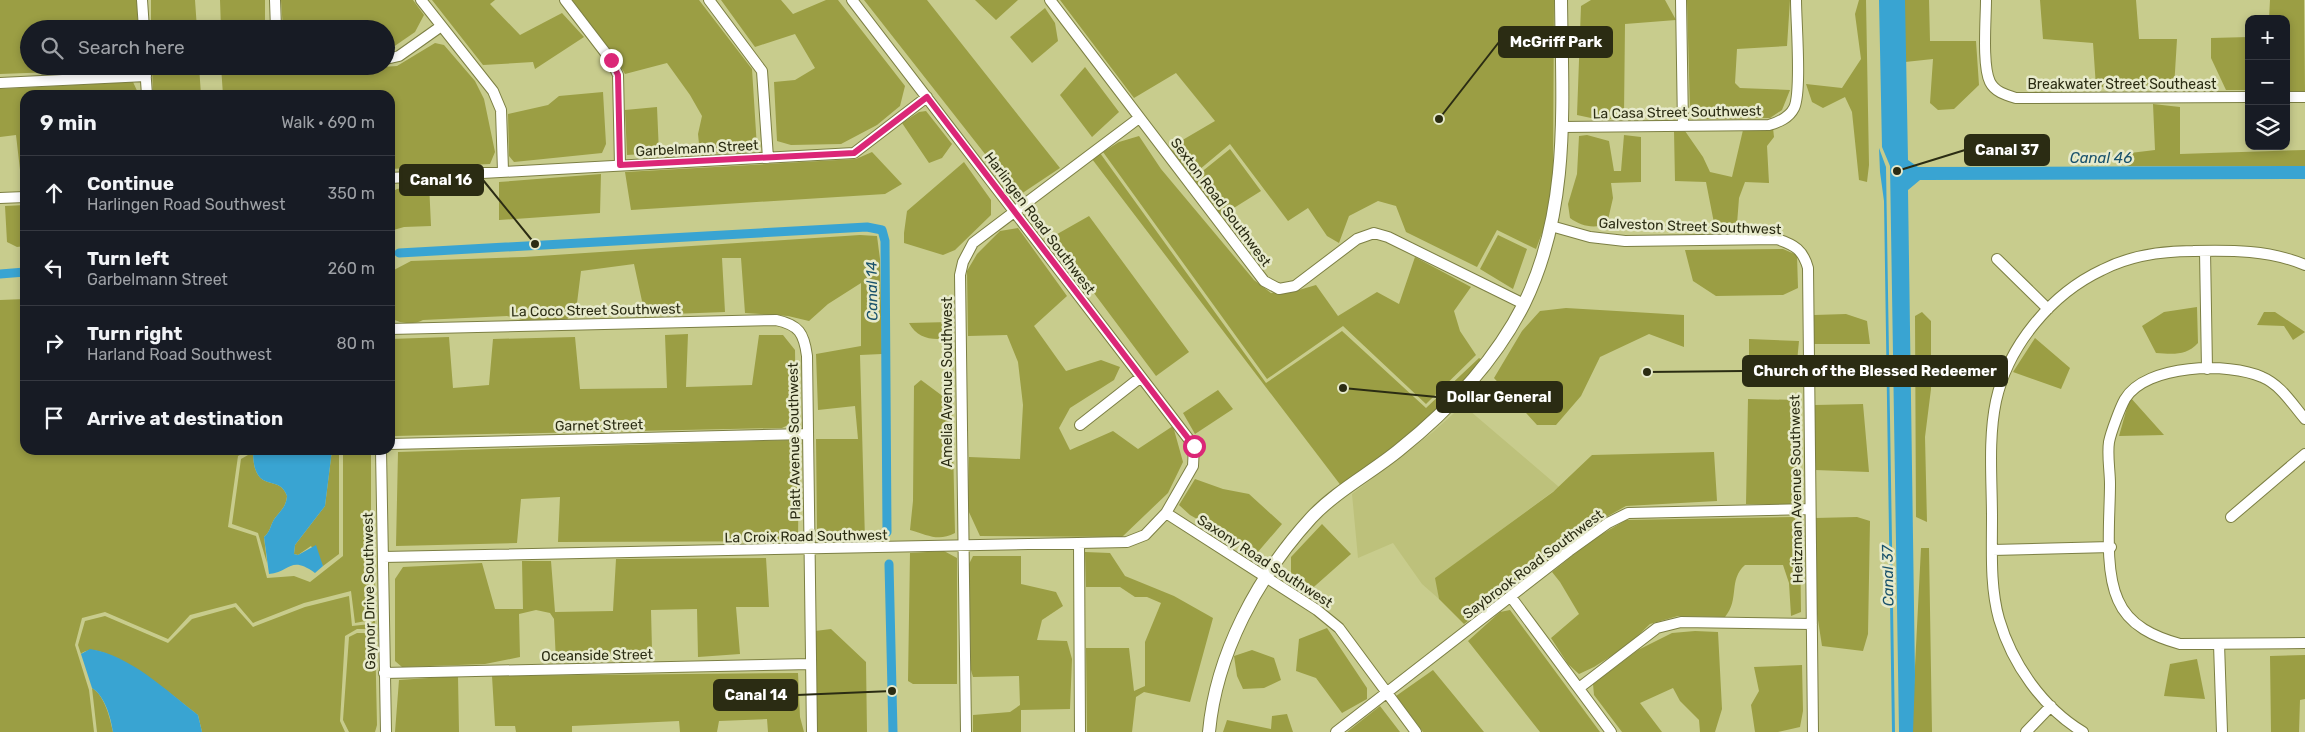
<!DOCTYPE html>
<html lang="en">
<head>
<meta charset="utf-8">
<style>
  :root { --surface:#171b24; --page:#242831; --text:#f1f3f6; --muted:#9ea1a6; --line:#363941 }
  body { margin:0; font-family:Rubik,sans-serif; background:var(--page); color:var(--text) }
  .controls { position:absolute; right:15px; top:15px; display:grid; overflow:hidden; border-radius:10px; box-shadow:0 2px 8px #0003 }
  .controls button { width:45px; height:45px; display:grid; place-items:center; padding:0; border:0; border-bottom:1px solid var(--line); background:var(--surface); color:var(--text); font:25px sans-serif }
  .stop { position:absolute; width:15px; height:15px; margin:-11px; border:4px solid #db2777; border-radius:50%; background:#fff }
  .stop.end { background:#db2777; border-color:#fff; box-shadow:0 1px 5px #0008 }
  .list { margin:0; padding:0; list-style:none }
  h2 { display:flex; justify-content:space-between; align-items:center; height:65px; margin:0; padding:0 20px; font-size:21px }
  h2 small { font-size:16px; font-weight:400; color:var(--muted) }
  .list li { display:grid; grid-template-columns:32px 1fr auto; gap:15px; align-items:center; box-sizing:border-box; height:75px; padding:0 20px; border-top:1px solid var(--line) }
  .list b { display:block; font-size:19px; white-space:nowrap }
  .list p { margin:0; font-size:16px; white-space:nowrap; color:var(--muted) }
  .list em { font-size:16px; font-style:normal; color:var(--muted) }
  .icon { flex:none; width:28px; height:28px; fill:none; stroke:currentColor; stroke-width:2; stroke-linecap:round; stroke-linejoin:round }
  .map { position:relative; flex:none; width:2305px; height:732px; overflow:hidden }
  .search { position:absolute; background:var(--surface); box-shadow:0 2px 8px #0003; left:20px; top:20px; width:375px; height:55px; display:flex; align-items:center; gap:12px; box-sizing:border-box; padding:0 18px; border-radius:28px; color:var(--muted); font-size:19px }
  .panel { position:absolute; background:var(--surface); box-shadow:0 2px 8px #0003; left:20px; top:90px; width:375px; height:365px; border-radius:15px }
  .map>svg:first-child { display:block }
  .built { fill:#bdc17b }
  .green { fill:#9b9e44 }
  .water { fill:#39a4d2 }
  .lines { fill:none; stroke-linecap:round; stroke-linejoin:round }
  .canal { stroke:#39a4d2; stroke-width:9 }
  .minor-casing { stroke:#7c7f43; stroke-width:12 }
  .tertiary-casing { stroke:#7c7f43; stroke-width:14 }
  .minor { stroke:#fff; stroke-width:10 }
  .tertiary { stroke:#fff; stroke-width:12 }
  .route { stroke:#db2777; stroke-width:6 }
  .labels { text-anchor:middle; stroke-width:5; stroke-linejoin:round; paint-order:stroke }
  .street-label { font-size:14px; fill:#2b2c13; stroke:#e7eacb }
  .water-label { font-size:15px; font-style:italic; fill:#1a526b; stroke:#e7eacb }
  .leader { fill:none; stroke:#2b2c13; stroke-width:2 }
  .callout-dot { fill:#2b2c13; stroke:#e7eacb; stroke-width:2 }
  .callout { fill:#2b2c13; stroke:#2b2c13; stroke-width:2 }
  .callout-label { font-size:15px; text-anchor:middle; font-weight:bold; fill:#fff }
</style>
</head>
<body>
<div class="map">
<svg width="2305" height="732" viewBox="0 0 2305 732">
  <rect width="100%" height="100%" fill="#c8cc8d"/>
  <!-- built -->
  <path class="built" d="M1463,405L1559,487L1436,578L1439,599L1422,584L1393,543L1358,558L1352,494L1433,432Z"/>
  <!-- green -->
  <path class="green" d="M0,0H137L138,29H29V66H136L134,69L0,74Z
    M151,0H195L197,29H151Z
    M220,0H265V29H221Z
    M281,0H413L424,15L415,32L386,52V29H283Z
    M432,0H495L490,4L520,35L562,13L584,37L535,69L533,62L483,65Z
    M572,0H699L752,69L757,148L748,152L700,154L698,134L702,116L690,95L667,63L625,74L616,59Z
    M721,0H781L793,14L826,0H838L905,86L900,106L877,125L841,144L791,145L777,141L774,82L795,80L815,68L795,34L755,47Z
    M864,0H927L1060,168L1018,196Z
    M975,0H1018L996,20Z
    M1060,0H1554L1553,173L1550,212L1536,249L1497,230L1477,267L1406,232L1396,206L1378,201L1349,216L1339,243L1327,236L1308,208L1288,221L1230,144L1199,170L1174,145L1215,121L1176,73L1134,98Z
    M1591,0H1665L1676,20L1625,24L1624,114L1605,121L1577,115L1581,6Z
    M1687,0H1790L1787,46L1737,49L1735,83L1740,88L1790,90L1782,110L1770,118L1705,119L1690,111Z
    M1859,0H1866L1869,165L1867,182L1859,180L1852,112L1845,97L1823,108L1812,102L1806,84L1842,88L1861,59L1855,14Z
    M1905,0H1929L1930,41H1976L1979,85L1954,109L1938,110L1930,103L1933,59L1905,62Z
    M2040,0H2136L2139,39H2177L2174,88L2096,87L2093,43L2043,39Z
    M2270,0H2304L2305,91H2286V19H2269Z
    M1045,8L1055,23L1058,41L1032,63L1010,37Z
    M2249,37V90H2226L2211,58V38Z
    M435,43L444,45L475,81L484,99L495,152L490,164L390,169V95H223L221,66H283L306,72L397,66Z
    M152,66H199L201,95H153Z
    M1085,67L1119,112L1092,137L1060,95Z
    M133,82L139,95H25V187H22L16,135L0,137V89Z
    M603,92L606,144L602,153L514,162L509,156L508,114L548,105L559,96Z
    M2153,104L2180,107V154L2305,150V166H2127L2122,154L2155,150Z
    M657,107L659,153L627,155L625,110Z
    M926,111L952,144L942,158L929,163L902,123L919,112Z
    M1773,128L1774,137L1767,146L1769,183L1745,182L1739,198L1737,224L1726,232L1714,223L1706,182L1675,181L1674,131H1685L1703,157L1710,172L1732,177L1743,130Z
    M1587,135L1609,141L1614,171H1621L1624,135L1641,137V182L1611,183L1613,198L1607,224C1593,229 1581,226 1570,218L1568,204L1577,174L1579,136Z
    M1139,136L1161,169L1254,280L1271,293L1292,292L1316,285L1338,316L1377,292L1399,304L1415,257L1471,287L1454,311L1460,331L1476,355L1426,404L1343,326L1267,379L1103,152L1119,142Z
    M1163,142L1199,174L1230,149L1261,191L1221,216L1243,247Z
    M872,152L902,184L885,194L631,210L625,172L856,159Z
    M1100,153L1266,383L1342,331L1426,408L1479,358L1482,360L1452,398L1397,447L1342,487L1092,159Z
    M964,162L991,200V215L955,250L943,255L904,243V233L907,211Z
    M601,174L600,213L499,220V182Z
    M429,183L431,226L404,227L390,231V193L397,189Z
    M25,205V246L17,247L7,242L5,206Z
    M1089,216L1189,352L1156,376L1052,237Z
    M1018,228L1067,296L1034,326L1066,371L1101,360L1120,367L1114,380L1070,408L1059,428L1070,450L1113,431L1138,449L1173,426L1183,462L1168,493L1122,537L980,536L968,510L969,457L1020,459L1023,405L1018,362L1007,335L968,336L967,271L977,254L1000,231Z
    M860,235L877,236L880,259L882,354L860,355L865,541L821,542L817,528L816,439H858L855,406L818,410L816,354L861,346V283L828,304L809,321L788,316L745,313L741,258H722L725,312L645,315L634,264L581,271L576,311L565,321L530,322L507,316L423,320C413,325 401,324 391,318L392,271L411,261L524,257Z
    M1498,235L1527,249L1513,289L1480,269Z
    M1783,249L1797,255L1798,288L1783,295L1716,296L1693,281L1685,250Z
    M25,299V450H246V452L238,456L228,527L256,536L267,578L294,576L310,582L343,556V450H371V620L355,623L351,591L304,603L253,623L236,603L190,615L168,639L105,612L82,618L75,645L89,690L94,732H0V300Z
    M2197,307L2198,343C2186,356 2173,354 2156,353L2142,326L2164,312Z
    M1566,308L1684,315V347L1649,334L1600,357L1581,396L1556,425H1537L1494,378L1522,331L1540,311Z
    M1922,312L1931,321V389L1925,437L1927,522L1916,517L1915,316Z
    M2264,312H2275L2305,332L2293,340L2284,326L2257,325Z
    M1846,314L1867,321L1870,344H1813L1814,315Z
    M950,322L948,338C932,341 917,338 909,323Z
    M688,334L686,387L752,385L759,335H783L795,350L796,421L782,428L394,436L391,422L390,339L449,337L453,388L489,385L493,339L575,337L580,389L667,388L665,335Z
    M2035,338L2070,368L2061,389L2013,372Z
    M1749,339L1799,341L1796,372H1749Z
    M921,380L952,403L955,533C938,542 928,535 910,530L913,501L914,386Z
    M1218,390L1233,409L1195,434L1183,413Z
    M2130,397L2164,435L2119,436Z
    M1748,399L1799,400V493L1793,504H1746Z
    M1863,404L1869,472L1815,470V405Z
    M791,440L799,443L798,541L558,542L560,497L521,499L517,543L396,546L398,452Z
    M249,450H253C253,497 279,472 287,496C286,507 281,510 275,518C270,525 271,531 264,537L267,563L258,533L232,524L241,459L248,455Z
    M332,450H339V554L323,566L311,546L298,555L294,554L295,545L325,506Z
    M1714,452L1717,501L1626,506L1601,520L1464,624L1439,599L1435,578L1553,492L1592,455Z
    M1195,479L1223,489L1249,494L1282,524L1257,553L1190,515L1179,505Z
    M374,516L375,629H357L345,636L340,721L345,732H202L198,715C180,701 100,634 81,654L78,645L85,621L105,616L168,643L192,619L235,607L253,627L305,607L349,596L352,626L371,624L374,620Z
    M1794,517L1800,529L1801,612L1791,616L1789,583L1783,565H1745C1728,580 1740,599 1725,617L1678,616L1650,624L1627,646L1594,667L1579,674L1568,664L1551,638L1579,614L1560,582L1552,572L1592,540L1626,520Z
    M1857,517L1870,521L1868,634L1863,651L1822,646L1816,607L1815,518Z
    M1322,524L1351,554L1307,593L1291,581V557Z
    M1921,548H1929L1932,732H1913L1912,725Z
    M944,551L957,558V684H913L908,681L910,553Z
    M1085,552L1110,553L1125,576L1174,596L1213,618L1190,702L1144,692L1136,697L1132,732H1087L1086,648H1129L1134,691L1145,686V642L1161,603L1147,597H1135L1120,587H1086Z
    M973,556H1021V584L1056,592L1063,606L1042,620L1037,640L1067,641L1072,659L1070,709L1021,710V732H973V715L1010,712L1020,705L1019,676L973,677L971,670L969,564Z
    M766,558L769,607H736L740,654L698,657L697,609L651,610L652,650L637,657L556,662L554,619L550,613L536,610L519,614L520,657L485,664L402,667L395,661V579L403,567L482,563L495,609H523L522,561H551L555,612L613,611L616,559Z
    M1510,610L1600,732H1540L1468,641L1500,612Z
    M1327,628L1367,688V699L1342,713L1316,678L1296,671L1299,639Z
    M831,629L866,662L867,732H816L815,631Z
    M1695,631L1718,632L1722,709L1715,732H1700L1699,720L1680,701L1673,688L1640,703L1662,732H1622L1594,695L1593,684L1638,650L1672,633Z
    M357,633H375L377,725L375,732H349L343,720L349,637Z
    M1252,650L1274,658L1281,680L1264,688L1243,689L1237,676L1234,656Z
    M2305,655V699L2300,700L2299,732H2271L2270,656Z
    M2197,659L2205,699L2164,696L2170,664Z
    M1802,665L1803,711L1800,727L1778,732H1755L1751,705L1759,691L1754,667Z
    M1433,670L1484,732H1423L1396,696Z
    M798,673L800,717L804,732H768L767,719L719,721L717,732H680L679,721L572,726V732H516L515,726H495L492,676Z
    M458,676L459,732H395L399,680Z
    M92,688C105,696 110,718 113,732H97Z
    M1380,706L1400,732H1347Z
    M1287,714L1293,732H1223L1227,720L1271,729L1272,716Z"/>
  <!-- water -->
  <path class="water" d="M1879,0H1905L1908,160L1918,167L2305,166V179L1920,180L1908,190L1915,676L1913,732H1899L1890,166L1882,147Z
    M1879,148L1886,167L1895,732H1892L1884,201L1880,172Z
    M253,450H332L325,506L295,545L294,554L298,555L316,545L323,566L315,573C290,555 291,572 269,574L264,537C271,531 270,525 275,518C281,510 286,507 287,496C279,472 253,497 253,450Z
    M90,649C130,655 167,691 198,715L202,732H113C111,718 105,696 92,688L81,654Z"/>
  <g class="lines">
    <!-- canal -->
    <path class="canal" d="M399,253L867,227L882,230L885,241L887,532
      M0,274L25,272
      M889,564L893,732"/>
    <!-- minor casing -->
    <g class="minor-casing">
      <path id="minor" d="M142,0L144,29
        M275,0L276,29
        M421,0L493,91L501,110L503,171
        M565,0L611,60L618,75L620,165
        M709,0L762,71L768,158
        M1050,0L1264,281L1279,289L1295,286L1357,239L1374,233L1388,237L1524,304
        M1681,0L1683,126
        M1986,0C1986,19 1982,66 1990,82C1995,92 2006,95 2016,98L2249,97
        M386,59L399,56L440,27
        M145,66L147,95
        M316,66H318
        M0,83L146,76
        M2286,97H2305
        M1562,127L1769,125C1779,122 1789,118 1794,108C1802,92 1796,22 1796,0
        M390,178L854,153L927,97
        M0,198L25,197
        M1551,226L1590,237L1625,241L1777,239C1795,245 1803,250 1808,268L1813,732
        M2205,251L2207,369
        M1997,259L2048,309
        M390,329L776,320C799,325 804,333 807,356L812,732
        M2305,419C2292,404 2281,385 2262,377C2229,362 2146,364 2125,399C2120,408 2111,432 2109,442C2107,455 2110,471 2110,484C2110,518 2104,569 2118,600C2129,626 2155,637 2180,644L2305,643
        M1080,425L1141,377
        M390,444L808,434
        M381,450L386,732
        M1166,513L1317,610L1339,628L1416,732
        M2231,517L2305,454
        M1079,543L1080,732
        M1992,550L2111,547
        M383,557L1127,542L1145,535L1166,513L1193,466L1194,446L852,0
        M1511,597L1611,732
        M2219,644L2222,732
        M384,673L811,664
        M1579,688L1657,628L1681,622L1812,624
        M966,732L960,275L963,262L973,243L1139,118
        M1336,732L1569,551L1608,523L1628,513L1810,509
        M2026,732L2051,706
        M2083,732C2043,708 2012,664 1999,619C1990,587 1992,551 1992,518C1992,480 1988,439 1996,401C2008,346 2051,294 2102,270C2129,256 2163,251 2193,251C2231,250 2270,250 2305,265"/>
    </g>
    <!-- tertiary casing -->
    <g class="tertiary-casing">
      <path id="tertiary" d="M1209,732C1216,654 1258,576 1311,518C1336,491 1371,473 1399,450C1449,410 1495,361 1524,304C1571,208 1562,103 1561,0"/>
    </g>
    <!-- minor -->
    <use href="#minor" class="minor"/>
    <!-- tertiary -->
    <use href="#tertiary" class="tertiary"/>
  </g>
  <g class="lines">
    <!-- route -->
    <path class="route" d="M611,60L618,75L620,165L854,153L927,97L1194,446"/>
  </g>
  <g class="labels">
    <!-- street labels -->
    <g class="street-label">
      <text x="2122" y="89">Breakwater Street Southeast</text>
      <text transform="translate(1677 112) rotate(-1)" y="5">La Casa Street Southwest</text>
      <text transform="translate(697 148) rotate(-3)" y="5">Garbelmann Street</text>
      <text transform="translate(1221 202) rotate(53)" y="5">Sexton Road Southwest</text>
      <text transform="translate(1040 223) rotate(53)" y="5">Harlingen Road Southwest</text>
      <text transform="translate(1690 226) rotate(2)" y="5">Galveston Street Southwest</text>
      <text transform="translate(596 310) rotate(-1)" y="5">La Coco Street Southwest</text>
      <text transform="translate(947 382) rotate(-90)" y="5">Amelia Avenue Southwest</text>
      <text transform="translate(599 425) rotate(-1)" y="5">Garnet Street</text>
      <text transform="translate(794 441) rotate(-91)" y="5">Platt Avenue Southwest</text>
      <text transform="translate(1796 489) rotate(-91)" y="5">Heitzman Avenue Southwest</text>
      <text transform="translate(806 536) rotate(-1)" y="5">La Croix Road Southwest</text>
      <text transform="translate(1265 561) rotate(33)" y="5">Saxony Road Southwest</text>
      <text transform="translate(1533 564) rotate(-37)" y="5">Saybrook Road Southwest</text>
      <text transform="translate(369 591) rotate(-91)" y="5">Gaynor Drive Southwest</text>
      <text transform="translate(597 655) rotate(-1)" y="5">Oceanside Street</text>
    </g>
    <!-- water labels -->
    <g class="water-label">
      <text x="2101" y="163">Canal 46</text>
      <text transform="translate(872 291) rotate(-91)" y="5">Canal 14</text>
      <text transform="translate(1888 576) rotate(-91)" y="5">Canal 37</text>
    </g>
  </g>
  <!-- callouts -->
  <path class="leader" d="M1439 119L1499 42M1897 171L1965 150M535 244L483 180M1647 372L1743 371M1343 388L1437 397M892 691L797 695"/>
  <g class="callout-dot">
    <circle cx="1439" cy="119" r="5"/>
    <circle cx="1897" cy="171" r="5"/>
    <circle cx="535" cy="244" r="5"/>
    <circle cx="1647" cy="372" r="5"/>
    <circle cx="1343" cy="388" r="5"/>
    <circle cx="892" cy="691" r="5"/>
  </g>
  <g class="callout">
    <rect x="1499" y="27" width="113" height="30" rx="5"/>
    <rect x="1965" y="135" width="84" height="30" rx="5"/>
    <rect x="400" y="165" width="83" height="30" rx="5"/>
    <rect x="1743" y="356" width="264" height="30" rx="5"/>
    <rect x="1437" y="382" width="125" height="30" rx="5"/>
    <rect x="714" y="680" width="83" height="30" rx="5"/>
  </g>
  <g class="callout-label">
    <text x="1556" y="47">McGriff Park</text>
    <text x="2007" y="155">Canal 37</text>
    <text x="441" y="185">Canal 16</text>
    <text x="1875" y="376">Church of the Blessed Redeemer</text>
    <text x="1499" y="402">Dollar General</text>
    <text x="756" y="700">Canal 14</text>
  </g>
</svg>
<div class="controls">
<button>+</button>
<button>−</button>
<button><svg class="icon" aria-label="layers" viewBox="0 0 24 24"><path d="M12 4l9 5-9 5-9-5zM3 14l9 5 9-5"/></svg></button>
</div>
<div class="stop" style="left:1194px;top:446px"></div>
<div class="stop end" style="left:611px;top:60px"></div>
<div class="search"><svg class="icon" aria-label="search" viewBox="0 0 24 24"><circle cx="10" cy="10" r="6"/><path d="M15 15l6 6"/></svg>Search here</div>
<section class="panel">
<h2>9 min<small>Walk · 690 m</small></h2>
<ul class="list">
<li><svg class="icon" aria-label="ahead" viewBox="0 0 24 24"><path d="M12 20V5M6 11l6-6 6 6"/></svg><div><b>Continue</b><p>Harlingen Road Southwest</p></div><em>350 m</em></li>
<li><svg class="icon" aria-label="left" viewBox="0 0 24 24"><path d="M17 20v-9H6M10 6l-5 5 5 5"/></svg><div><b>Turn left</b><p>Garbelmann Street</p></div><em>260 m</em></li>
<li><svg class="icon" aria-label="right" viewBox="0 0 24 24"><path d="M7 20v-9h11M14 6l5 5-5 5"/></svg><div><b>Turn right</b><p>Harland Road Southwest</p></div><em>80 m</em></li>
<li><svg class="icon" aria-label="arrive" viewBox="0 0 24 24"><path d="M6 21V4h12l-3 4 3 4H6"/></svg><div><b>Arrive at destination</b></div></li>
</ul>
</section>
</div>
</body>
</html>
